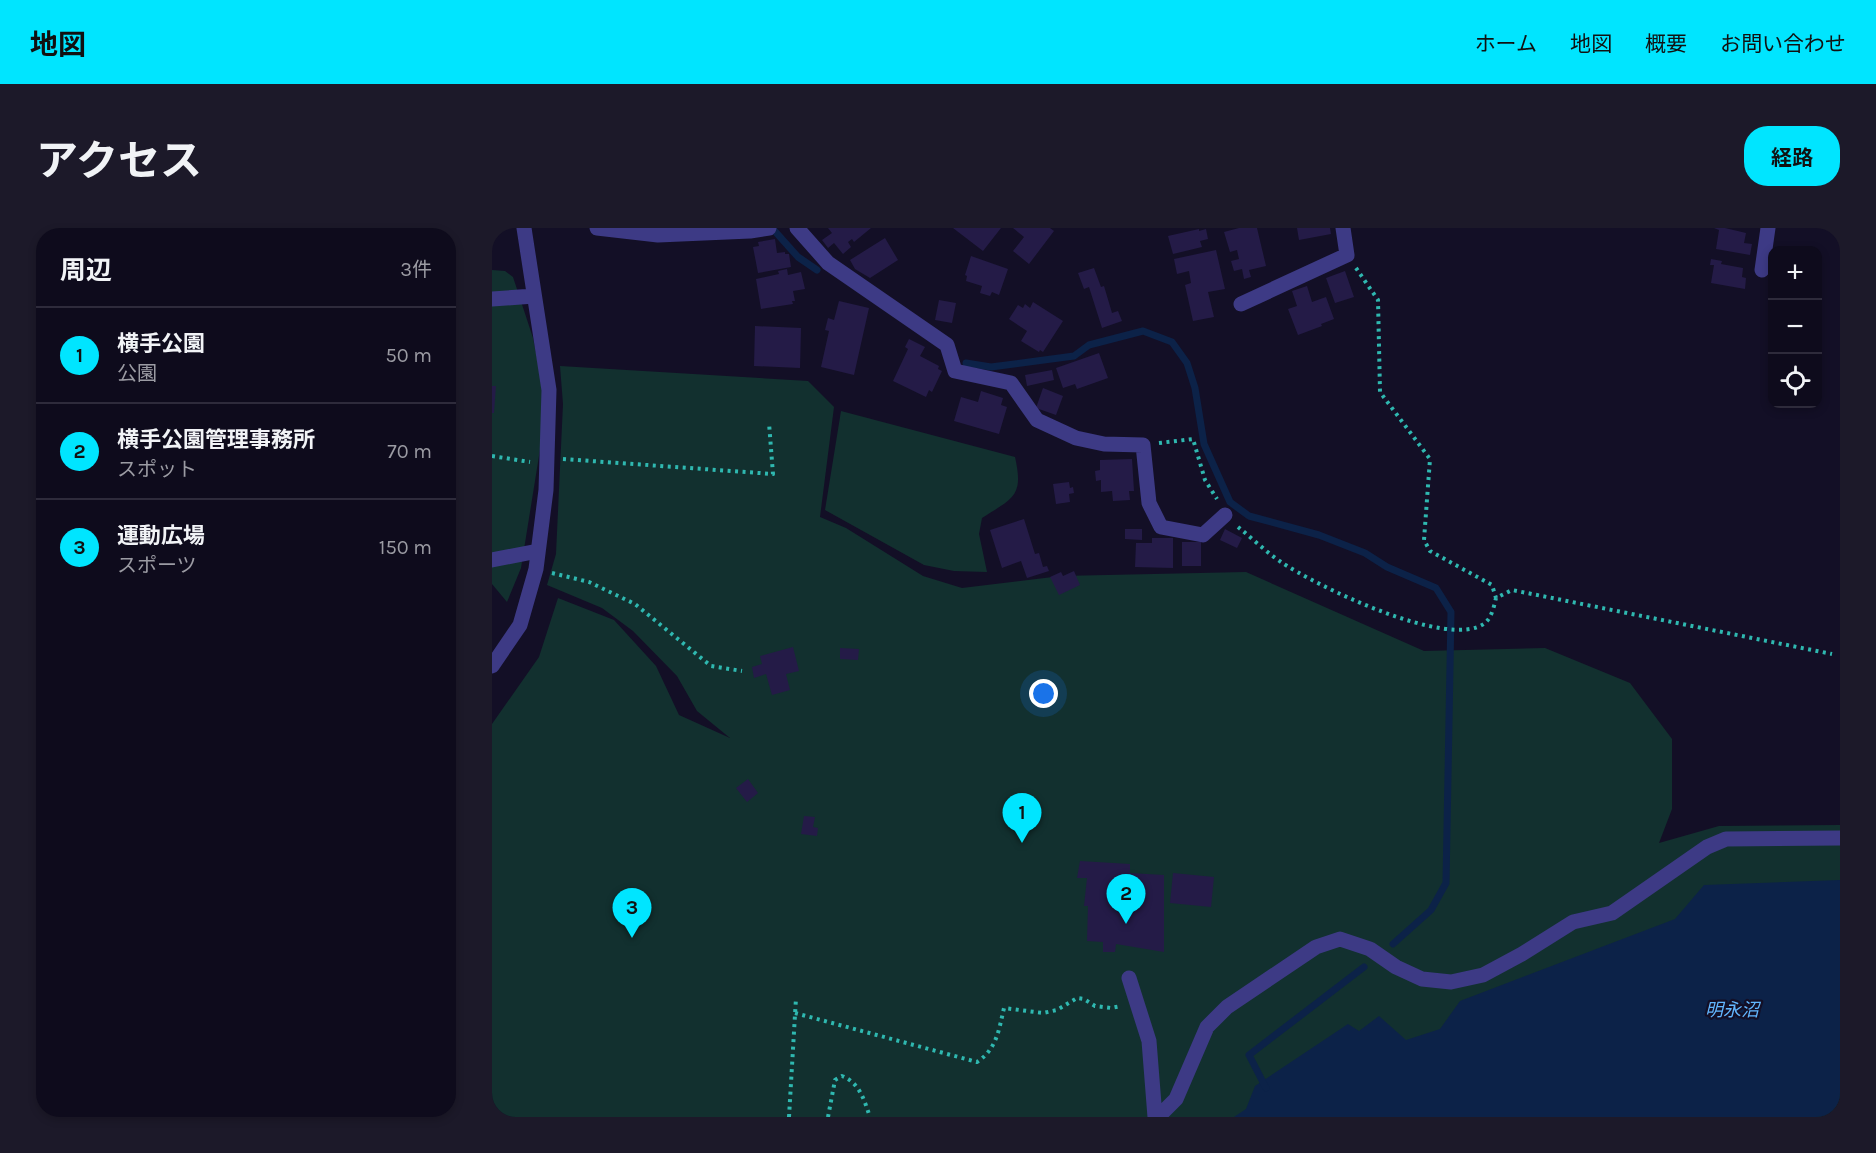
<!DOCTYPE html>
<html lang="ja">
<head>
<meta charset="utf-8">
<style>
  :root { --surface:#0e0b1c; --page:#1c1929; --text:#f1f3f6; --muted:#9b9ba3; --line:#2e2b3b; --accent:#00e5ff }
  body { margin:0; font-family:Karla,"Noto Sans JP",sans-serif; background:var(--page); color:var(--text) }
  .controls { position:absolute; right:18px; top:18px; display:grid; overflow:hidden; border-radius:12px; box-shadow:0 3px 9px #0003 }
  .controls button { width:54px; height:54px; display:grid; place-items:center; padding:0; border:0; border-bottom:2px solid var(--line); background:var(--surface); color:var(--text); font:30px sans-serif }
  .you { position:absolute; left:552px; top:466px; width:21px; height:21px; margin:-15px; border:4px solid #fff; border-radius:50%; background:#1a73e8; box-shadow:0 0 0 9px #1a73e833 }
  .badge { display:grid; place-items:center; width:39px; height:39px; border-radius:50%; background:var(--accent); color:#111; font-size:20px; font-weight:700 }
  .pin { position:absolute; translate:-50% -50px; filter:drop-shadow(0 2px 3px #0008) }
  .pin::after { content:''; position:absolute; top:32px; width:21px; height:18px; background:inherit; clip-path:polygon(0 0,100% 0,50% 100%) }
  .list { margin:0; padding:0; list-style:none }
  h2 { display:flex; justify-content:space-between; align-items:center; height:78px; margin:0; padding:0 24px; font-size:26px }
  h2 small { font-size:20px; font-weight:400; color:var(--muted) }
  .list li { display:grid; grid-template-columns:39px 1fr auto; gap:18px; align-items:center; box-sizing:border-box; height:96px; padding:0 24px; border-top:2px solid var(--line) }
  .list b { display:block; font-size:22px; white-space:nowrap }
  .list p { margin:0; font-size:20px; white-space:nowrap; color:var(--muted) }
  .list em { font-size:20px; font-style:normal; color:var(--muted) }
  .icon { flex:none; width:33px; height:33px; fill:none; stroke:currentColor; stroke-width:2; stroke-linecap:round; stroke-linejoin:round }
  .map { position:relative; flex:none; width:1348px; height:889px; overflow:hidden; border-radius:24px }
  header { display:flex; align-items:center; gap:36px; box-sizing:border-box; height:84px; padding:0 30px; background:var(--accent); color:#111 }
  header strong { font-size:28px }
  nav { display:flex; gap:33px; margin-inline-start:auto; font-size:21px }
  .intro { display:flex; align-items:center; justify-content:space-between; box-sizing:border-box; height:144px; padding:0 36px }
  h1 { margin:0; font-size:42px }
  .button { padding:15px 27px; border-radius:24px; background:var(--accent); color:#111; font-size:21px; font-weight:700 }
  main { display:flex; gap:36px; padding:0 36px }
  aside { flex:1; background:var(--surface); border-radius:24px; box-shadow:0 3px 9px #0003 }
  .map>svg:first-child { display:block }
  .green { fill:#12302f }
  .water { fill:#0c2248 }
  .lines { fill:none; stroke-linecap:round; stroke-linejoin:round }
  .stream { stroke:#0c2248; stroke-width:7 }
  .building { fill:#241b47 }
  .path { stroke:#2fb8b0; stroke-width:4; stroke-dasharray:3 4.5; stroke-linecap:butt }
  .minor { stroke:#3d3a85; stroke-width:15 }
  .labels { text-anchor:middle; stroke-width:4.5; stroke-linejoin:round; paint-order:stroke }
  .water-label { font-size:18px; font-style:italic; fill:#62b6ff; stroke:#130f26 }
</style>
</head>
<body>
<header>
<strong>地図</strong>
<nav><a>ホーム</a><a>地図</a><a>概要</a><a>お問い合わせ</a></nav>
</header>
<div class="intro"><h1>アクセス</h1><a class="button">経路</a></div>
<main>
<aside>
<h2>周辺<small>3件</small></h2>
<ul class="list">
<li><span class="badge">1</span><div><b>横手公園</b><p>公園</p></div><em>50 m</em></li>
<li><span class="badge">2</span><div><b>横手公園管理事務所</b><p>スポット</p></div><em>70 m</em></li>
<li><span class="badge">3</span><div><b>運動広場</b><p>スポーツ</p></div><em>150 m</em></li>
</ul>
</aside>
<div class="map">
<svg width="1348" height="889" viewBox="0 0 1348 889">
  <rect width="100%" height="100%" fill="#130f26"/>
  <!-- green -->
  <path class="green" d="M0,42L13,43L21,49L41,110L45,130L51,168V203L29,340L15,374L0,356Z
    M68,138L316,153L342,179L328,289L354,300L431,348L470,360L569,348L754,344L932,423L1053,420L1138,455L1180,511V581L1167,615L1227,598L1348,597V889H0V496L47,429L66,370L122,392L164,438L187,487L238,510L205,483L185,448L141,403L110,380L55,357L64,326L71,176Z
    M349,183L523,229C532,269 521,270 490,290L487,306L495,344L462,343L432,337L333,282Z"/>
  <!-- water -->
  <path class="water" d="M1348,652V889H742L754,881L763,858L856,796L867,803L887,788L914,812L948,801L968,773L1183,691L1212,657Z"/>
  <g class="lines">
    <!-- stream -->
    <path class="stream" d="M280,0L306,29L325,42
      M474,135L499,139L582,128L597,117L651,103L680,114L695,135L703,160L712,216L738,274L757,288L827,307L873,325L895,339L944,360L959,384L954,655L939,682L901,716
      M774,860L757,827L872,739"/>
  </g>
  <!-- building -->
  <path class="building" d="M336,0H379L362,14L360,11L356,14L359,19L351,26L342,15L336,20L330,12L340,5Z
    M461,0H509L491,23Z
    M521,0H558L562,3L537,36L521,23L532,9Z
    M747,0H765L774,38L757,42L759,49L752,51L750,41L742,43L739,33L747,31L745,22L738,24L732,4Z
    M805,0H838L839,6L807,12Z
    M1222,0H1233L1254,5L1252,15L1260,16L1258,27L1224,21L1227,2Z
    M707,1V3L714,1L716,11L708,13L710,19L681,26L676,8Z
    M393,10L406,32L378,50L363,41L358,32Z
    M283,11L285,25L293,24V26H297L299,39L266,45L261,19L267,18L266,14Z
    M724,22L733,61L716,64L722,89L701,93L693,57L699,55L697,43L685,46L682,31Z
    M479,28L516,41L507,67L500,64L498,68L488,65L490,58L474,53L475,48L473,47Z
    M1219,31L1230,33L1229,36L1251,40L1250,49L1254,50L1253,61L1219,55L1222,37H1218Z
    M602,40L609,59L612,58L620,85L626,83L630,93L610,100L597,59L592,61L586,45Z
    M295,41L296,47L309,44L313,61L301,63L303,73H300L301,76L269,81L264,51L287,46L286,43Z
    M853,43L862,69L843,75L834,50Z
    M815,58L820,74L834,69L842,91L829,96L830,98L806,107L796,81L805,78L800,63Z
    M447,72L464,75L460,95L443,92Z
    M347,73L377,80L362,147L329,139L337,103L333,102L336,90L342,92Z
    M541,74L571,93L551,124L548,122L547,124L529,113L535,103L517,91L526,77L531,80L533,76L538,80Z
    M263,98L309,100L308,140L262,138Z
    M417,111L433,119L428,128L447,138L446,141L450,143L440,164L437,162L434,169L401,153L416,121L413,119Z
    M607,125L616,150L585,161L583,156L571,160L564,140Z
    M560,142L562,152L535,158L533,147Z
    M0,158H4L2,185H0Z
    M551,160L571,168L564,187L544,180Z
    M489,163L511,170L509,177L515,179L507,206L462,193L469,169L486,174Z
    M640,231L642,263H637L638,272L621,273L620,263L609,264V252L604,253L603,243L608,242V232Z
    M577,254L578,260L581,259L582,265L577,266L578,274L564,276L561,256Z
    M532,291L543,326L547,325L551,339L555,338L557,343L535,350L529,333L510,340L498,302Z
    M633,301H650V312L633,311Z
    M733,301L750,310L745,320L728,312Z
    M660,310H681V340L643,339L644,315H660Z
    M690,314H709V338H690Z
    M582,343L588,357L567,367L558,349L569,344L571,348Z
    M301,419L307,443L294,446L298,462L280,467L274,446L262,450L260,439L270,436L268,428Z
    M348,420L367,421L366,432L348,431Z
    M256,551L266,565L255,574L244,560Z
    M312,588L323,589L321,599L326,600L325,608L309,606Z
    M588,633L638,636V645L672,647V724L624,716L623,724H611V714L595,713L596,678H592L595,650H585Z
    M681,645L722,649L719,679L678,675Z"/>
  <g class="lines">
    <!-- path -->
    <path class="path" d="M864,40L886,72L888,164L938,231L932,312L938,323L1000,357L1004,370
      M667,215L701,211L713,252L725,271
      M0,228L38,234
      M71,231L281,246L277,195
      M746,299C760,310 774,324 789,334C823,357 957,423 993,395C1000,389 1002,378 1004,370L1020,362L1340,426
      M60,345L97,354L143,376L219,438L250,443
      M303,785L485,834C505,821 507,801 512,780L551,785L565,782L585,770L592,771L603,778L619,780L629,778
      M297,889L304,770
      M336,889L343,852L350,848C368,855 372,872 378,889"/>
    <!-- minor -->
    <path class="minor" d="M105,0L166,7L258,3L277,0
      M305,0L336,35L455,117L463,143L519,155L545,192L584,210L612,216L651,217L657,275L669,299L711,307L733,287
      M1270,42L1276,0
      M0,71L42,68
      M749,76L855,27L851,0
      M0,332L46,323
      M0,438L28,397L44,341L54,262L57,162L32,0
      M637,750L657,813L663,889
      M666,889L684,871L715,799L735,779L824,719L848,711L878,721L904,739L930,751L959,754L991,747L1030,726L1081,694L1120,685L1215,619L1234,611L1348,610"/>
  </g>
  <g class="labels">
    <!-- water labels -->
    <g class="water-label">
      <text x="1240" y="788">明永沼</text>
    </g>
  </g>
</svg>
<div class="controls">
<button>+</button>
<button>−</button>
<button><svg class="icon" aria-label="locate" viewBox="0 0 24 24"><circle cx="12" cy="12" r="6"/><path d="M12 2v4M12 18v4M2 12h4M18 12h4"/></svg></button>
</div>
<div class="you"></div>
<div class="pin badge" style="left:530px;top:615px">1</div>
<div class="pin badge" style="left:634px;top:696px">2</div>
<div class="pin badge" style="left:140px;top:710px">3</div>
</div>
</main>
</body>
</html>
